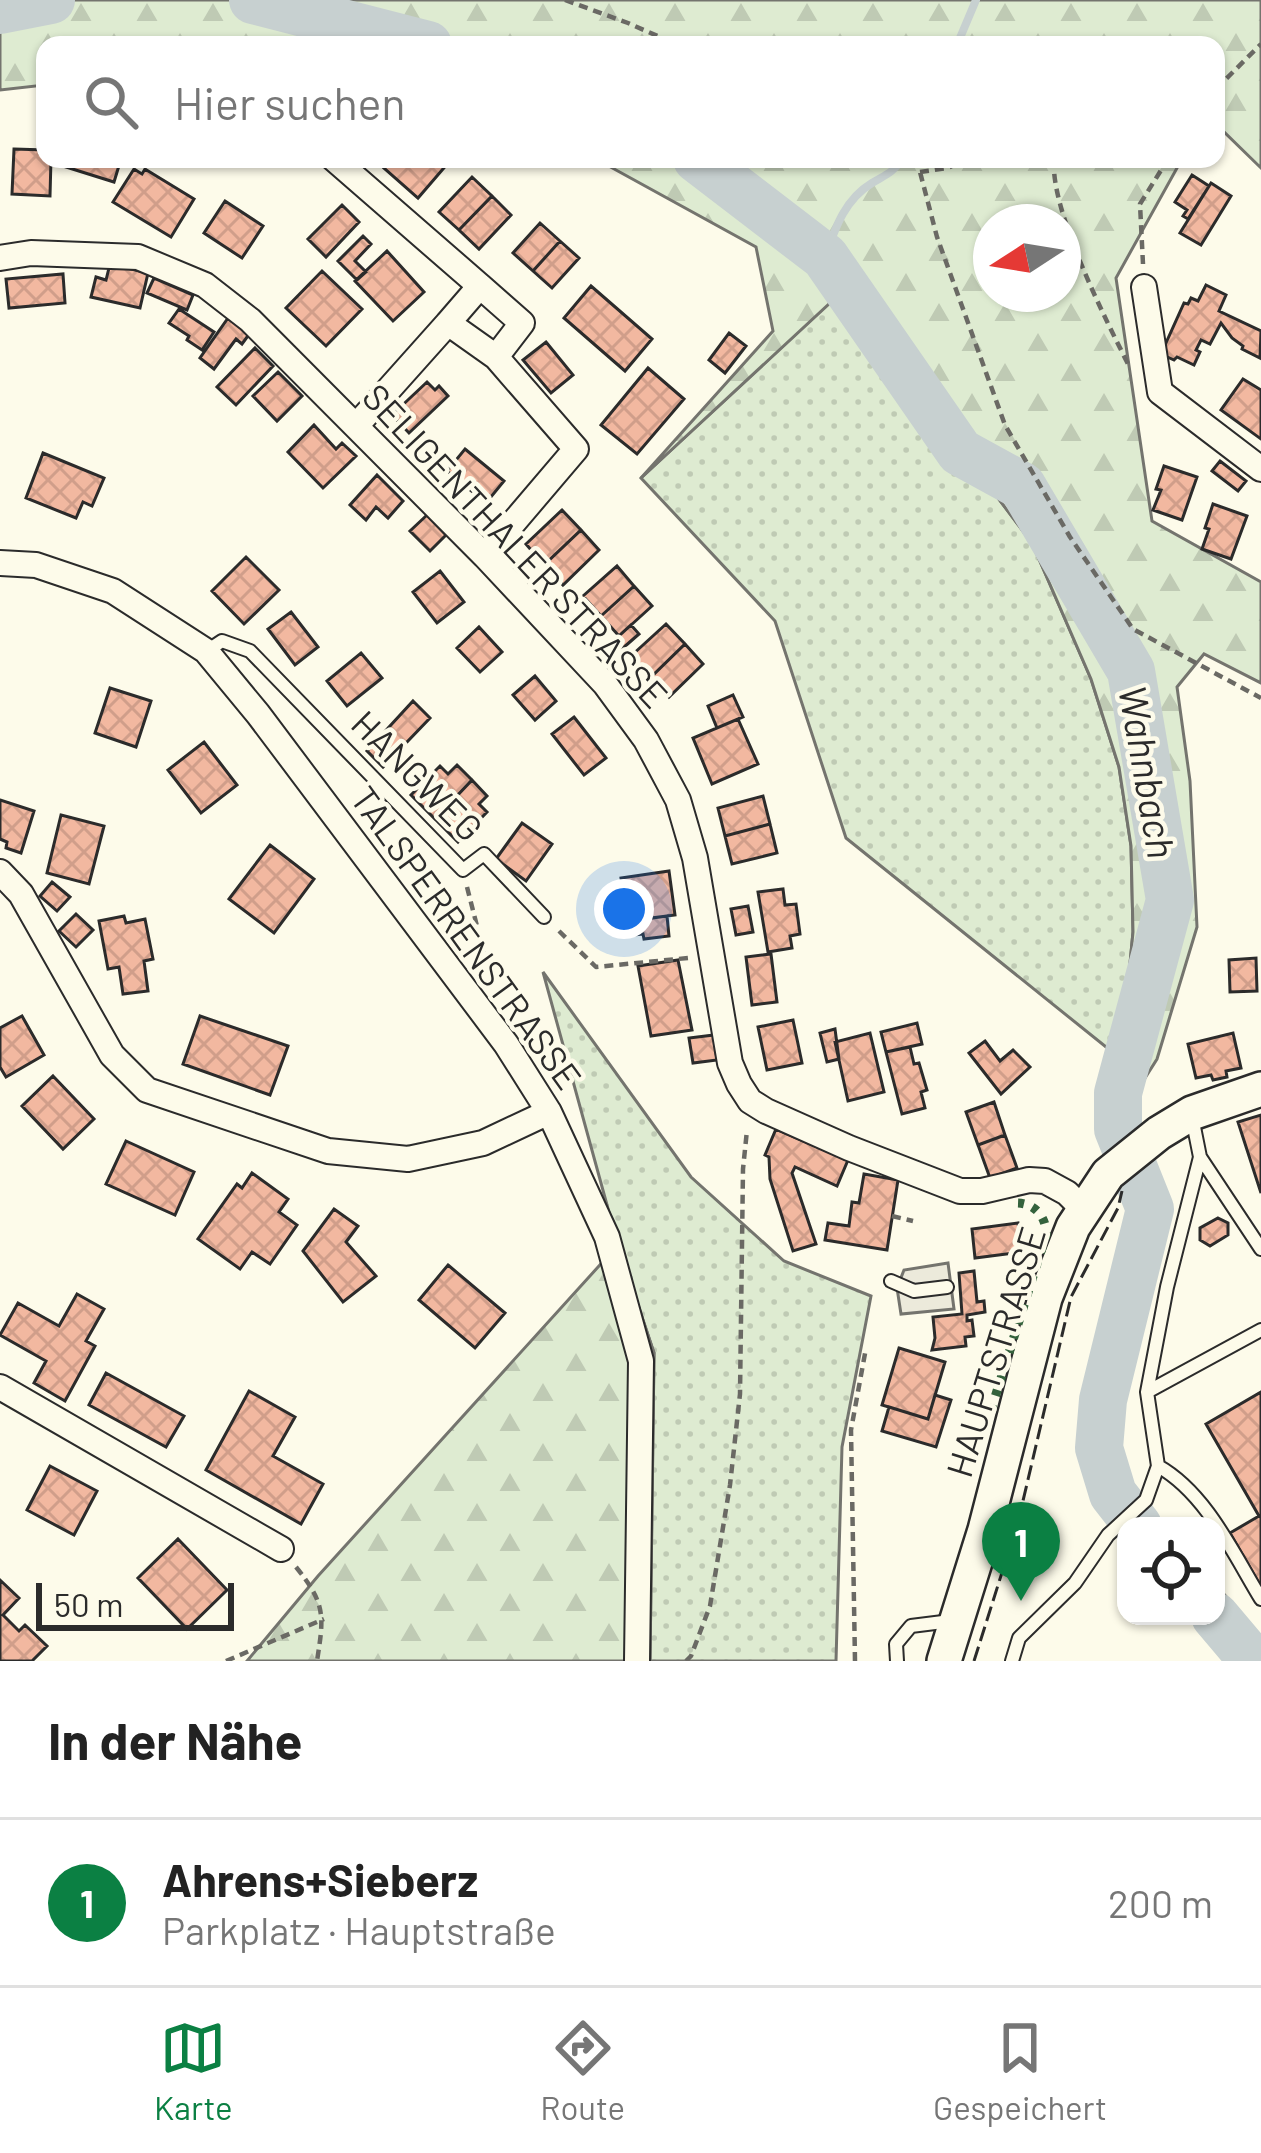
<!DOCTYPE html>
<html lang="de">
<head>
<meta charset="utf-8">
<style>
  :root { --surface:#fff; --page:#f2f2f2; --text:#222; --muted:#767676; --line:#e0e0e0; --accent:#0b8043 }
  body { margin:0; font-family:Barlow,sans-serif; background:var(--page); color:var(--text) }
  .controls { position:absolute; right:36px; bottom:36px; display:grid; overflow:hidden; border-radius:24px; box-shadow:0 3px 9px #0004 }
  .controls button { width:108px; height:108px; display:grid; place-items:center; padding:0; border:0; border-bottom:3px solid var(--line); background:var(--surface); color:var(--text); font:60px sans-serif }
  .compass { position:absolute; left:973px; top:204px; width:108px; height:108px; border-radius:50%; background:var(--surface); box-shadow:0 3px 9px #0004; rotate:258deg }
  .scale { position:absolute; left:36px; bottom:30px; width:198px; box-sizing:border-box; padding-left:12px; border:6px solid #2b2b2b; border-top:0; font-size:33px; line-height:42px; white-space:nowrap; color:#2b2b2b; -webkit-text-stroke:9px #fdfbea; paint-order:stroke }
  .you { position:absolute; left:624px; top:909px; width:42px; height:42px; margin:-30px; border:9px solid #fff; border-radius:50%; background:#1a73e8; box-shadow:0 0 0 18px #1a73e833 }
  .badge { display:grid; place-items:center; width:78px; height:78px; border-radius:50%; background:var(--accent); color:#fff; font-size:39px; font-weight:700 }
  .pin { position:absolute; translate:-50% -99px; filter:drop-shadow(0 3px 6px #0008) }
  .pin::after { content:''; position:absolute; top:63px; width:42px; height:36px; background:inherit; clip-path:polygon(0 0,100% 0,50% 100%) }
  .list { margin:0; padding:0; list-style:none }
  h2 { display:flex; justify-content:space-between; align-items:center; height:156px; margin:0; padding:0 48px; font-size:51px }
  h2 small { font-size:39px; font-weight:400; color:var(--muted) }
  .list li { display:grid; grid-template-columns:78px 1fr auto; gap:36px; align-items:center; box-sizing:border-box; height:168px; padding:0 48px; border-top:3px solid var(--line) }
  .list b { display:block; font-size:45px; white-space:nowrap }
  .list p { margin:0; font-size:39px; white-space:nowrap; color:var(--muted) }
  .list em { font-size:39px; font-style:normal; color:var(--muted) }
  .icon { flex:none; width:66px; height:66px; fill:none; stroke:currentColor; stroke-width:2; stroke-linecap:round; stroke-linejoin:round }
  .map { position:relative; flex:none; width:1261px; height:1661px; overflow:hidden }
  .search { position:absolute; background:var(--surface); box-shadow:0 3px 9px #0004; left:36px; right:36px; top:36px; height:132px; display:flex; align-items:center; gap:30px; box-sizing:border-box; padding:0 42px; border-radius:24px; color:var(--muted); font-size:45px }
  .sheet { height:324px; background:var(--surface) }
  nav { display:flex; justify-content:space-around; align-items:center; box-sizing:border-box; height:168px; border-top:3px solid var(--line); background:var(--surface); font-size:33px; color:var(--muted) }
  nav a { display:grid; justify-items:center; gap:6px }
  nav .on { color:var(--accent) }
  .map>svg:first-child { display:block }
  .grass { fill:url(#grass-dots); stroke:#74746e; stroke-width:3 }
  .forest { fill:url(#forest-firs); stroke:#74746e; stroke-width:3; fill-rule:evenodd }
  .parking { fill:#eceadb; stroke:#74746e; stroke-width:3 }
  .lines { fill:none; stroke-linecap:round; stroke-linejoin:round }
  .stream { stroke:#c7d0d0; stroke-width:8 }
  .river { stroke:#c7d0d0; stroke-width:48 }
  .building { fill:url(#building-cross-hatch); stroke:#2b2b2b; stroke-width:3 }
  .lane-casing { stroke:#2b2b2b; stroke-width:16 }
  .street-casing { stroke:#2b2b2b; stroke-width:28 }
  .secondary-casing { stroke:#2b2b2b; stroke-width:38 }
  .path { stroke:#6a6964; stroke-width:4.5; stroke-dasharray:9 6; stroke-linecap:butt }
  .lane { stroke:#fdfbea; stroke-width:12 }
  .street { stroke:#fdfbea; stroke-width:24 }
  .secondary { stroke:#fdfbea; stroke-width:33 }
  .hedge { stroke:#34623c; stroke-width:9; stroke-dasharray:6 9; stroke-linecap:butt }
  .fence { stroke:#2b2b2b; stroke-width:3; stroke-dasharray:15 6; stroke-linecap:butt }
  .labels { text-anchor:middle; stroke-width:9; stroke-linejoin:round; paint-order:stroke }
  .street-label { font-size:36px; fill:#2b2b2b; stroke:#fdfbea }
  .water-label { font-size:39px; font-style:italic; fill:#2b2b2b; stroke:#fdfbea }
</style>
</head>
<body>
<div class="map">
<svg width="1261" height="1661" viewBox="0 0 1261 1661">
  <defs>
    <pattern id="grass-dots" width="8" height="8" patternUnits="userSpaceOnUse" patternTransform="scale(3)"><rect width="8" height="8" fill="#deebd1"/><path d="M2 2h.1M6 6h.1" fill="none" stroke="#bfcab4" stroke-width="1.8" stroke-linecap="round"/></pattern>
    <pattern id="forest-firs" width="22" height="20" patternUnits="userSpaceOnUse" patternTransform="scale(3)"><rect width="22" height="20" fill="#deebd1"/><path d="M5 1l3.5 6h-7zM16 11l3.5 6h-7z" fill="#bfcab4"/></pattern>
    <pattern id="building-cross-hatch" width="8" height="8" patternUnits="userSpaceOnUse" patternTransform="scale(3)"><rect width="8" height="8" fill="#f2b8a0"/><path d="M0 0l8 8M0 8l8-8" fill="none" stroke="#d09e8a"/></pattern>
  </defs>
  <rect width="100%" height="100%" fill="#fdfbea"/>
  <!-- grass -->
  <path class="grass" d="M856,278L918,392L1032,543L1091,679L1119,767L1131,846L1133,932L1121,1059L846,838L775,621L641,478Z
    M543,972L691,1177L784,1261L871,1296L842,1447L836,1661H650L654,1353L618,1245Z
    M1216,1585L1261,1637V1661H1235L1197,1616H1216Z"/>
  <!-- forest -->
  <path class="forest" d="M0,0H1261V168L1216,124V45H45V85L0,90Z
    M596,159H1182L1116,278L1152,521L1261,582V683L1204,654L1177,687L1190,781L1197,927L1157,1059L1126,1108L1121,1059L1133,932L1131,846L1119,767L1091,679L1032,543L918,392L856,279L641,478L773,331L756,247ZM1063,222V294H991V222Z
    M618,1245L654,1353L650,1661H247L318,1576Z"/>
  <!-- parking -->
  <path class="parking" d="M948,1263L954,1309L901,1314L897,1288L904,1270Z"/>
  <g class="lines">
    <!-- stream -->
    <path class="stream" d="M957,45L976,0
      M825,257C835,229 844,200 872,183C885,175 893,173 902,159"/>
    <!-- river -->
    <path class="river" d="M253,0L428,45
      M0,10L51,0
      M697,159L825,257L960,452L1022,486L1131,671L1170,900L1118,1093V1129L1150,1209L1103,1400L1099,1448L1113,1494L1138,1526
      M1215,1616L1253,1661"/>
  </g>
  <!-- building -->
  <path class="building" d="M14,149L45,150V159H51L50,196L12,194Z
    M69,159H121L114,182L66,167Z
    M392,159H445L449,162L418,198L384,168Z
    M134,169L142,174L145,169L194,199L171,237L113,202Z
    M1192,175L1209,186L1188,219L1183,216L1187,210L1175,202Z
    M472,177L492,196L459,230L439,212Z
    M1211,183L1231,196L1201,245L1180,233Z
    M492,196L511,215L479,249L459,230Z
    M225,201L263,226L242,258L204,233Z
    M342,205L359,222L326,257L308,239Z
    M540,223L560,241L533,271L513,253Z
    M363,236L371,244L355,261L366,272L357,280L338,261Z
    M560,241L579,258L552,288L533,271Z
    M387,251L424,292L393,321L355,281Z
    M110,264L148,273L140,308L91,297L96,277L106,280Z
    M322,271L362,309L326,346L286,308Z
    M63,274L65,303L9,308L6,279Z
    M154,278L193,295L187,310L147,293Z
    M1206,285L1226,295L1219,311L1261,331L1260,358L1242,349L1243,346L1232,338L1221,323L1210,344L1201,340L1196,350L1200,352L1194,365L1177,357L1174,360L1161,354L1184,303L1188,304L1191,298L1198,301Z
    M591,286L652,339L625,371L564,318Z
    M179,309L214,332L202,350L187,340L189,336L169,323Z
    M228,318L250,333L242,344L236,339L214,369L200,358Z
    M729,333L746,346L725,373L709,360Z
    M546,342L573,375L551,393L523,360Z
    M255,348L273,366L236,405L217,387Z
    M648,368L684,399L637,454L601,425Z
    M278,372L302,396L277,421L253,396Z
    M1243,379L1261,390V439L1221,410Z
    M427,382L435,390L439,386L448,396L409,433L392,415Z
    M314,425L336,449L342,443L356,456L323,488L288,452Z
    M465,449L504,481L486,503L447,471Z
    M43,453L104,478L92,506L83,502L76,518L26,498Z
    M1220,461L1246,481L1238,491L1212,471Z
    M1164,466L1197,477L1182,520L1153,510L1161,490L1156,489Z
    M377,475L403,501L388,518L376,507L366,520L350,505Z
    M1213,504L1247,516L1231,559L1202,549L1209,529L1205,528Z
    M562,510L581,530L544,565L526,544Z
    M427,515L446,535L430,551L410,531Z
    M581,530L599,550L563,585L544,565Z
    M246,557L279,590L244,624L212,591Z
    M617,566L634,586L601,616L583,596Z
    M440,571L464,602L437,623L413,592Z
    M634,586L652,606L619,636L601,616Z
    M291,612L318,647L295,665L268,629Z
    M666,624L685,644L651,677L631,656Z
    M631,625L639,634L615,655L608,646Z
    M479,627L502,652L480,672L457,648Z
    M685,644L703,664L669,697L651,677Z
    M361,653L382,678L347,706L327,681Z
    M535,676L556,701L535,720L513,695Z
    M110,688L151,701L136,747L95,733Z
    M733,695L743,717L717,728L708,706Z
    M413,701L430,718L383,767L367,751Z
    M574,717L606,758L584,775L552,734Z
    M738,719L758,764L712,784L693,738Z
    M204,742L237,785L201,813L168,770Z
    M457,765L472,780L435,819L411,795L440,766L448,774Z
    M472,780L487,796L479,804L487,812L458,842L435,819Z
    M763,796L770,824L725,836L718,808Z
    M0,800L34,811L21,853L6,848L7,842L0,839Z
    M61,815L104,826L89,884L47,873Z
    M522,823L552,844L526,881L496,859Z
    M770,824L777,853L732,864L725,836Z
    M270,845L314,879L274,933L229,899Z
    M669,871L675,915L627,921L621,878Z
    M52,882L70,897L57,911L40,896Z
    M783,889L785,905L796,904L800,934L790,936L792,948L768,952L758,892Z
    M748,906L753,932L736,935L731,909Z
    M76,914L93,930L76,947L59,931Z
    M124,916L126,923L145,919L153,959L144,961L148,991L123,994L119,967L108,969L99,921Z
    M667,916L669,936L644,939L643,934L633,935L631,921Z
    M771,954L777,1002L752,1005L746,957Z
    M1256,958L1257,991L1230,992L1229,960Z
    M678,960L692,1030L651,1036L638,966Z
    M22,1016L44,1055L6,1077L0,1067V1028Z
    M200,1016L288,1046L270,1095L183,1064Z
    M793,1020L802,1063L767,1070L758,1027Z
    M917,1023L922,1044L886,1052L881,1032Z
    M835,1029L839,1059L827,1062L820,1033Z
    M870,1033L884,1092L848,1101L835,1042Z
    M1233,1033L1241,1068L1226,1071L1227,1077L1213,1080L1211,1075L1196,1078L1188,1044Z
    M714,1035L717,1060L693,1063L689,1038Z
    M985,1041L1000,1061L1013,1050L1030,1067L1001,1094L969,1053Z
    M910,1047L914,1064L919,1063L927,1090L921,1092L925,1108L902,1114L886,1052Z
    M53,1076L94,1119L63,1149L22,1106Z
    M994,1102L1005,1135L978,1145L966,1112Z
    M1261,1115V1193L1238,1122Z
    M776,1129L848,1160L837,1186L795,1167L792,1173L816,1244L793,1251L770,1179L769,1157L765,1155Z
    M1005,1135L1017,1168L990,1178L978,1145Z
    M126,1141L194,1172L175,1215L106,1184Z
    M252,1173L288,1199L279,1212L297,1225L270,1264L252,1252L240,1269L198,1239L237,1184L242,1188Z
    M864,1174L898,1180L887,1250L825,1240L828,1223L849,1226L852,1202L859,1203Z
    M334,1209L358,1226L346,1242L376,1276L343,1302L303,1251Z
    M1218,1218L1228,1223V1235L1210,1246L1200,1240V1228Z
    M1018,1223L1022,1252L975,1258L972,1229Z
    M448,1265L505,1313L475,1348L419,1300Z
    M974,1271L977,1302L984,1301L985,1312L967,1315V1321L972,1320L974,1336L965,1337L966,1346L932,1350L935,1338L933,1317L962,1314L959,1273Z
    M77,1294L104,1309L86,1341L95,1346L65,1401L34,1383L46,1361L0,1335L18,1303L59,1326Z
    M899,1348L945,1362L928,1419L882,1405Z
    M106,1373L184,1416L166,1447L89,1405Z
    M249,1391L295,1417L273,1456L323,1484L301,1524L206,1470Z
    M1261,1392V1587L1230,1533L1259,1516L1206,1424Z
    M935,1395L951,1400L936,1447L882,1431L889,1407L928,1419Z
    M50,1466L97,1491L74,1535L27,1510Z
    M178,1539L227,1590L187,1629L138,1578Z
    M0,1580L19,1598L3,1615L19,1631L25,1625L47,1646L32,1661H0Z"/>
  <g class="lines">
    <!-- lane casing -->
    <g class="lane-casing">
      <path id="lane" d="M207,651L222,641L250,651L463,870L484,854L544,917
        M1200,1157L1261,1249
        M891,1281L914,1291L947,1287
        M1147,1392L1261,1330
        M1158,1466C1206,1493 1233,1553 1261,1599
        M897,1661L896,1644L911,1626L951,1621
        M1012,1661L1019,1638L1075,1583L1108,1535L1146,1500L1158,1466L1147,1392L1167,1287L1200,1157L1192,1117"/>
    </g>
    <!-- street casing -->
    <g class="street-casing">
      <path id="street" d="M334,159L480,286L448,323
        M0,258L31,253L138,257L205,285L250,320L485,556L605,684L646,740L678,800L695,858L730,1063L739,1084L750,1101L766,1111L849,1148L960,1191H982L1029,1180L1045,1181L1067,1193L1083,1209
        M480,286L522,323L496,357
        M1144,287L1160,392L1261,469
        M356,426L448,323L496,357L576,449L485,556
        M0,563L36,565L113,591L206,651L258,714L506,1044L549,1112L607,1237L641,1361L637,1661
        M0,872L21,894L112,1055L147,1090L328,1151L408,1159L483,1143L549,1112
        M0,1387L281,1549"/>
    </g>
    <!-- secondary casing -->
    <g class="secondary-casing">
      <path id="secondary" d="M944,1661L985,1530L1045,1298L1073,1227L1108,1174L1159,1133L1192,1113L1261,1089"/>
    </g>
    <!-- path -->
    <path class="path" d="M565,0L628,23L678,45
      M1216,89L1261,44
      M914,159L920,172L937,237L1005,425L1070,537L1133,629L1261,698
      M1054,159C1050,210 1105,318 1129,366
      M920,172L948,168L965,159
      M1143,264L1140,204L1168,159
      M467,887L491,981
      M559,931L596,967L688,958
      M892,1216L913,1221
      M296,1567C326,1604 324,1616 317,1661
      M226,1661L324,1619
      M686,1661L691,1656L710,1606L730,1485L740,1394L743,1169L747,1130
      M855,1661L851,1430L866,1348"/>
    <!-- lane -->
    <use href="#lane" class="lane"/>
    <!-- street -->
    <use href="#street" class="street"/>
    <!-- secondary -->
    <use href="#secondary" class="secondary"/>
    <!-- hedge -->
    <path class="hedge" d="M991,1410L1046,1235C1047,1217 1034,1202 1015,1203"/>
    <!-- fence -->
    <path class="fence" d="M974,1661L1018,1522L1071,1297L1118,1208L1122,1191"/>
  </g>
  <g class="labels">
    <!-- street labels -->
    <g class="street-label">
      <text transform="translate(515 546) rotate(47)" y="13">SELIGENTHALER STRASSE</text>
      <text transform="translate(417 776) rotate(45)" y="13">HANGWEG</text>
      <text transform="translate(466 938) rotate(54)" y="13">TALSPERRENSTRASSE</text>
      <text transform="translate(996 1352) rotate(-73)" y="13">HAUPTSTRASSE</text>
    </g>
    <!-- water labels -->
    <g class="water-label">
      <text transform="translate(1147 772) rotate(80)" y="14">Wahnbach</text>
    </g>
  </g>
</svg>
<div class="controls">
<button><svg class="icon" aria-label="locate" viewBox="0 0 24 24"><circle cx="12" cy="12" r="6"/><path d="M12 2v4M12 18v4M2 12h4M18 12h4"/></svg></button>
</div>
<svg class="compass" viewBox="-18 -18 36 36"><path d="M0-13l5 13h-10z" fill="#e53935"/><path d="M0 13l5-13h-10z" fill="#767676"/></svg>
<div class="scale">50 m</div>
<div class="you"></div>
<div class="pin badge" style="left:1021px;top:1601px">1</div>
<div class="search"><svg class="icon" aria-label="search" viewBox="0 0 24 24"><circle cx="10" cy="10" r="6"/><path d="M15 15l6 6"/></svg>Hier suchen</div>
</div>
<section class="sheet">
<h2>In der Nähe<small></small></h2>
<ul class="list">
<li><span class="badge">1</span><div><b>Ahrens+Sieberz</b><p>Parkplatz · Hauptstraße</p></div><em>200 m</em></li>
</ul>
</section>
<nav>
<a class="on"><svg class="icon" aria-label="map" viewBox="0 0 24 24"><path d="M3 6l6-2 6 2 6-2v14l-6 2-6-2-6 2zM9 4v14M15 6v14"/></svg>Karte</a>
<a><svg class="icon" aria-label="directions" viewBox="0 0 24 24"><path d="M12 3l9 9-9 9-9-9zM9 14v-3h6M13 9l2 2-2 2"/></svg>Route</a>
<a><svg class="icon" aria-label="saved" viewBox="0 0 24 24"><path d="M7 4h10v16l-5-4-5 4z"/></svg>Gespeichert</a>
</nav>
</body>
</html>
